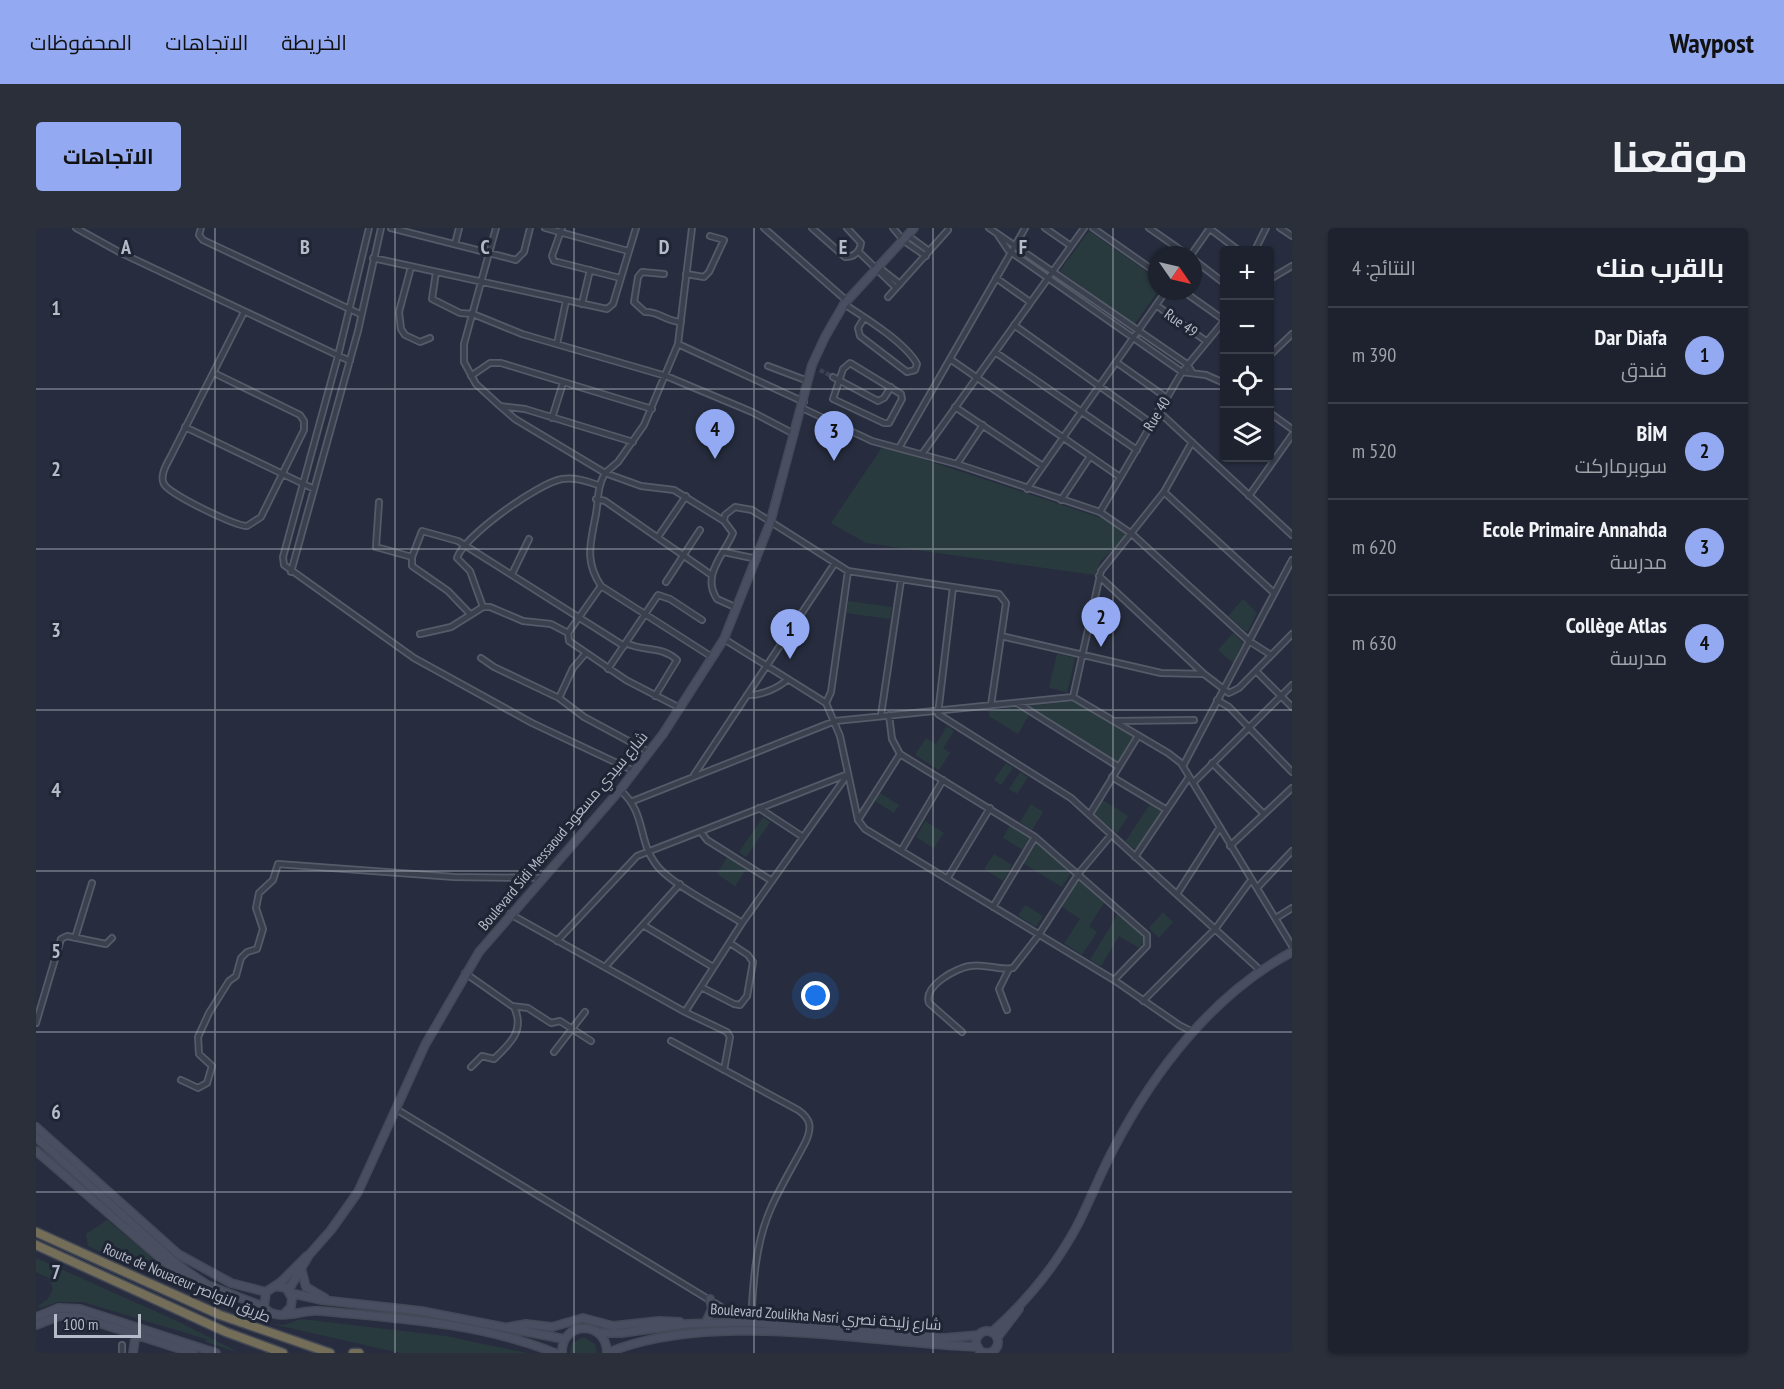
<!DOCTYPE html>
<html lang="ar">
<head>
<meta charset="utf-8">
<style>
  :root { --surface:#1d222e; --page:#2a2f3a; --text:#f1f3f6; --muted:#a0a4aa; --line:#3b3f4a; --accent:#93aaf2 }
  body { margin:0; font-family:"PT Sans Narrow",Cairo,sans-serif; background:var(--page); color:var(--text); direction:rtl }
  .controls { position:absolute; right:18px; top:18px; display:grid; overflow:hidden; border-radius:6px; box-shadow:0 2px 4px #0004 }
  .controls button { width:54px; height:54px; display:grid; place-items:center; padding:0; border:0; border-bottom:2px solid var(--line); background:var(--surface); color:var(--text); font:30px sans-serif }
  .compass { position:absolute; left:1112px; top:18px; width:54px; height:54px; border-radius:50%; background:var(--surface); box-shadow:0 2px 4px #0004; rotate:124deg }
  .scale { position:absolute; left:18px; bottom:15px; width:87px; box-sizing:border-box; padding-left:6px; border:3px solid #b7bbc9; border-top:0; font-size:16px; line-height:21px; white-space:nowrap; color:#b7bbc9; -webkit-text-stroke:4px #1f2534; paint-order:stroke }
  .you { position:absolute; left:780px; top:768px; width:21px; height:21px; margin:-15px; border:4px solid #fff; border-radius:50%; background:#1a73e8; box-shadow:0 0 0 9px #1a73e833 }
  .badge { display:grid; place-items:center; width:39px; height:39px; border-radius:50%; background:var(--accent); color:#111; font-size:20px; font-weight:700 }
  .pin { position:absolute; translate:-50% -50px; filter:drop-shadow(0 2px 3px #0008) }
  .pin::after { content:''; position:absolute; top:32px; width:21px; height:18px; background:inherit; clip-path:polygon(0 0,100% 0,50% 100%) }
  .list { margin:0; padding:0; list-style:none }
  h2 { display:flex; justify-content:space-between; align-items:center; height:78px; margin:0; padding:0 24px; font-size:26px }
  h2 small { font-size:20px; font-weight:400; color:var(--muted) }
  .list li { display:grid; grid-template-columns:39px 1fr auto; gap:18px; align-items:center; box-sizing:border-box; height:96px; padding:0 24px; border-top:2px solid var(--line) }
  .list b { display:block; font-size:22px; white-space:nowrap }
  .list p { margin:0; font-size:20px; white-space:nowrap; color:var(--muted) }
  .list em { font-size:20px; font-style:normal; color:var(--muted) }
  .icon { flex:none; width:33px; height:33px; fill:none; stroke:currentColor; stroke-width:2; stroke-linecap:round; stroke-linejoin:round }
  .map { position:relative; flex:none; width:1256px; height:1125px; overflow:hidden; direction:ltr; border-radius:6px }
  header { display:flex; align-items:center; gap:36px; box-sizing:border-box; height:84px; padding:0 30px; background:var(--accent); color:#111 }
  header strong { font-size:28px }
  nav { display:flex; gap:33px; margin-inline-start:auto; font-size:21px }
  .intro { display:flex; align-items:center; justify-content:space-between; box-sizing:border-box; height:144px; padding:0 36px }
  h1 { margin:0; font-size:42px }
  .button { padding:15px 27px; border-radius:6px; background:var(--accent); color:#111; font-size:21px; font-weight:700 }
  main { display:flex; gap:36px; padding:0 36px }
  aside { flex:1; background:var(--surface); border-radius:6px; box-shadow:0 2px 4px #0004 }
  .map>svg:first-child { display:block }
  .green { fill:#293a3f }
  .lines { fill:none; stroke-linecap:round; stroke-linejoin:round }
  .street-tunnel { stroke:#3d4253; stroke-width:4.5; stroke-dasharray:4.5 2; stroke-linecap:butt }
  .street-casing { stroke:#555b69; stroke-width:8 }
  .secondary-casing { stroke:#444958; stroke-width:10 }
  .highway-casing { stroke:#424856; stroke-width:11 }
  .street { stroke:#3b404e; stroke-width:4.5 }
  .secondary { stroke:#494f61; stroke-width:7 }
  .highway { stroke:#746d58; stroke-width:8 }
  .grid { fill:none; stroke:#b7bbc9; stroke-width:1.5; stroke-opacity:0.55 }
  .labels { text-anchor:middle; stroke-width:6; stroke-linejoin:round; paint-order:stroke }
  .street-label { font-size:15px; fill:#b7bbc9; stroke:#1f2534 }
  .grid-label { font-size:20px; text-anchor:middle; font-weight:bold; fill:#b7bbc9; stroke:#1f2534; stroke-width:6; stroke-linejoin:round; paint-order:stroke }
</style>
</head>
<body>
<header>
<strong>Waypost</strong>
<nav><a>الخريطة</a><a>الاتجاهات</a><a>المحفوظات</a></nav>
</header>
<div class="intro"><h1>موقعنا</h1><a class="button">الاتجاهات</a></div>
<main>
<aside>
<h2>بالقرب منك<small>النتائج: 4</small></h2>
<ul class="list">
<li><span class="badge">1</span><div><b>Dar Diafa</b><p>فندق</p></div><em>390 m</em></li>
<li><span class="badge">2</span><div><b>BİM</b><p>سوبرماركت</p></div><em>520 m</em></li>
<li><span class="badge">3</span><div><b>Ecole Primaire Annahda</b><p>مدرسة</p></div><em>620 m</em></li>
<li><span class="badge">4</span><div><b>Collège Atlas</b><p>مدرسة</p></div><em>630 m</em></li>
</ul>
</aside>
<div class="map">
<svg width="1256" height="1125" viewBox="0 0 1256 1125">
  <rect width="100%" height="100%" fill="#272d3e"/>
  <!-- green -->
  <path class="green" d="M1053,3L1121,51L1122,63L1098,97L1024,43Z
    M847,218L1068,291L1091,307L1064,334L1059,347L830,315L795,295Z
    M1207,371L1221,385L1211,404L1192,388Z
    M812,373L856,379L854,391L810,385Z
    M1197,405L1207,415L1197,435L1182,422Z
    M1021,426L1039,430L1031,464L1013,460Z
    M1037,473L1098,509L1083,535L992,478Z
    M979,479L993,487L982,506L953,488V483Z
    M911,498L918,503L907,520L914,525L903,542L879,527L890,510L900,516Z
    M970,535L977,540L965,557L958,552Z
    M984,544L992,549L981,566L973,561Z
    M844,565L863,577L858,585L839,573Z
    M1065,571L1092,588L1081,605L1058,586Z
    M995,576L1007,584L996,602L984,594Z
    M1114,576L1126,584L1100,622L1089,614Z
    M727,589L734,594L710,629L703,624Z
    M889,593L908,605L898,620L880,609Z
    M974,597L994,609L987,622L967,610Z
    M1000,613L1036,643L1026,659L987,635Z
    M958,626L976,637L967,653L948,641Z
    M692,628L711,640L699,658L681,646Z
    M1043,651L1068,675L1053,698L1061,704L1046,727L1028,715L1044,691L1025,678Z
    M989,677L1007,688L1000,699L982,688Z
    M1127,684L1137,694L1123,710L1113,700Z
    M1082,686L1110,711L1103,720L1083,708L1065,738L1054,732Z
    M71,992L140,1049L212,1081L164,1066L163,1068L52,1018L50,1006Z
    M0,1030L143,1094L204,1125L170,1114V1111L47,1074H22L4,1080L2,1078L12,1071L17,1061L13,1050L0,1044Z
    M265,1091L409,1108L491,1125H364L236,1096L248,1097Z
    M548,1109L559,1116L561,1125H534L536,1115Z"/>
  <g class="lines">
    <!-- street-tunnel -->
    <path class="street-tunnel" d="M784,142L797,149"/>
    <!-- street casing -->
    <g class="street-casing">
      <path id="street" d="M40,0L85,25L314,133
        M165,0L163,7L167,12L324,86
        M333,0L302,128L247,329L248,337L378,430L496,495L598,543
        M355,0L480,32L488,24L494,0
        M460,0L428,116V134L440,156L464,178L489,181L597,214
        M509,0L592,23
        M526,0L516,28L518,33L584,50
        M728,0L811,73
        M776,0L809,29C818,29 824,24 825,15L811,0
        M857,0L868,13L890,28
        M953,0L1151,136L1156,144
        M1009,0L1035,18
        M1057,0L1121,45
        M1113,0L1152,27
        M1173,0L1202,22
        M1244,0L1256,8
        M871,7L893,23
        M962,7L972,22L1146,144L1170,147L1188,155
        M419,16L423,0
        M1219,22L1230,0
        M822,23L860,60
        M1155,27L1174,0
        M337,30L571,81L577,76L600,0
        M1157,31L1188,55
        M841,38L864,56
        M375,39L363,84L365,101L369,107L384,114L394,110
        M400,44L396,71L424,85L437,86L486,106L630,148L716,184L758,206
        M628,46L606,44L602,49L598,74L609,84C623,83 628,93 645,94
        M650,46L668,49L673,44L688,12L674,8
        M960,50L994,74
        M1234,51L1256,38
        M1147,63L1188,92
        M852,69L912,2
        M546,76L554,42
        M808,76C828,89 870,115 881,136L879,142L871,144L824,108L822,100L828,90
        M1120,77L1170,113
        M978,97L1115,195
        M521,116L530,73
        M642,116L768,174
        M959,124L1101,222
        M1234,127L1256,106
        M914,131L1084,249
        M1080,134L1131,170
        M814,135L865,166L866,171L853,195H848L797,171L807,141Z
        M732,138L772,153
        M178,145L264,187L268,193V202L225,289L211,298C199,298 133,266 128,256C123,247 132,234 136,226L208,84
        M435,148L454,135H465L616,181
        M797,149L842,173L848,170L855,159
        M464,178L479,191L569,245L582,234L608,197L642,116L656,0
        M919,179L1007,238
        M766,180L836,213L921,236L1064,284L1096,306L1213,413L1235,427
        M1122,183L1256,307
        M1234,185L1256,201
        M516,190L527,155
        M149,199L278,261
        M863,220L989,0
        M886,226L1048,0
        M921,236L947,197
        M991,261L1130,63
        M1128,264L1237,364
        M1213,268L1256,207
        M560,271L569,273L674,346
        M1025,272L1053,230
        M343,274L340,319L376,329
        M1064,284L1146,144L1188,93
        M622,309L650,268
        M688,324L721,331
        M255,344L322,103L345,0
        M476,346L493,311
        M1063,348L1168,446L1193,465L1203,460L1256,406
        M630,354L664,302
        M565,358L532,405L533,413L590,452L644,480
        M917,359L902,486L1035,570L1224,742
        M447,379L434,343L421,330C428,308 502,255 526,251C539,249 550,253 562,257
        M701,380L681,371C665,347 688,327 697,305L688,293L689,287L699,279L716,282L812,343L963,366L970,375L955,477
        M434,386L412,363L376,338V329L386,303L422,313L588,418
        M384,406L415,399L447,379H454L487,393L515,396L532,405
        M965,408L1125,445L1168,446
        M688,411L790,475L804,508L822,592L829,601L1078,752L1143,797L1157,804
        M590,415C607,424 625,417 641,432L619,468
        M676,429L565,358C549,334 554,317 559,291C563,274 560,261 569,245L605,258L638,262L688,293
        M445,430L458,439L523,470L548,489L613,524
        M572,441L622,367L634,371L666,392
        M1220,443L1256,479
        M711,467C724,468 743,460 752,451
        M1037,469L1065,343L1128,264L1156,214
        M523,470L537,440L549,426
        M1181,472L1193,479L1256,544
        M790,475L795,464L812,343
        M981,475L1083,539
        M845,487L865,352
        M853,487L856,511L864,526L999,609L1111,707V718L1078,752
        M1080,493L1158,492
        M1176,535L1228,586
        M1147,538L1256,332
        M658,547L799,335
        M1076,549L1131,582
        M1157,555L1256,457
        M584,562C610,584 602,612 619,635C632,655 685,681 706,695
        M597,573L799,493L1037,469L1132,525L1145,535L1256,718
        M723,580L767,609
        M1054,586L1102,508
        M822,592L864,526
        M665,604L671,612L736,653
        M1194,618L1256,560
        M865,623L907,552
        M1099,629L1153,549
        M911,651L954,580
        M1221,660L1256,623
        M1141,666L1184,599
        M957,679L999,609
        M474,686L649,784L691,804L694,809L688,842
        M1240,690L1256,680
        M607,697L677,739
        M39,710L56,655
        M521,713L601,628L812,546
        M569,739L644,656
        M429,745L476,778L492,780L515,795L524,793L555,813
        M665,759L698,776L704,777L711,768L717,734L712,727L694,715
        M1107,773L1180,700L1215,652
        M971,782L963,761L973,741
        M649,784L706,695L812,546
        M0,795L25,711L31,708L70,716L76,710
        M926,804L893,775C887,758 920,740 934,738C949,735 963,743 977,740L1002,708L1043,645L1075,607
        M635,813L762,882C775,891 776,899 770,913C759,935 745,957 735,980C719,1016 717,1056 715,1095
        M518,824L549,784
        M435,839L446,828L458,831C475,815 489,802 478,779
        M145,852L162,860L171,855L176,838L163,826L162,809L173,785L193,753L200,748L205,730L211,724L221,721L227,701L220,680L223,665L237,652L242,636L418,649L507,650
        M360,881L708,1093
        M86,1125V1117"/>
    </g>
    <!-- secondary casing -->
    <g class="secondary-casing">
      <path id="secondary" d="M0,899L142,1026L195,1055L230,1064
        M0,909L143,1038L171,1057L228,1079C239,1095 267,1081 284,1083C361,1090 446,1095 519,1125
        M0,923L128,1033L153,1049
        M265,1040L270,1059L289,1070
        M240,1058L250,1060L256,1070L255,1079L248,1086
        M252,1063L273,1027L295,1002L322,964L389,817L443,724L584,562L627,506L688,411L734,295L776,137L789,109L808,76L878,0
        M254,1065L286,1072L385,1083L528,1111
        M228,1079L230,1064L245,1054L271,1028
        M0,1089L23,1080L44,1081L180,1125
        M670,1094L676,1081L674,1071
        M0,1097L23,1088H41L157,1125
        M473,1099L490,1096L516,1099L547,1090L577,1098L623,1093L644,1094
        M940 1114a11 11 0 1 1 22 0a11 11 0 1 1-22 0Z
        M956,1104C990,1074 1019,1039 1041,998C1054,973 1064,946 1078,920C1118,843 1178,765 1256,724
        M563,1105H585L651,1096L710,1094L909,1110L943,1107
        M961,1110L983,1081
        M97,1125L100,1104
        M526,1125C525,1092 571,1092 571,1125C677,1081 829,1115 942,1119"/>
    </g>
    <!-- highway casing -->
    <g class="highway-casing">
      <path id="highway" d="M0,1004L184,1087L294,1125
        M0,1017L190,1104L247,1125
        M317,1125H323"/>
    </g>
    <!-- street -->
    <use href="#street" class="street"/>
    <!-- secondary -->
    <use href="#secondary" class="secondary"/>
    <!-- highway -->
    <use href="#highway" class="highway"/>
  </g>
  <!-- grid -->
  <path class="grid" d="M179,0V1125M359,0V1125M538,0V1125M718,0V1125M897,0V1125M1077,0V1125M0,161H1188M1234,161H1256M0,321H1256M0,482H1256M0,643H1256M0,804H1256M0,964H1256"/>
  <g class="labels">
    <!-- street labels -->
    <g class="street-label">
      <text transform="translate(1145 95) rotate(35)" y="5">Rue 49</text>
      <text transform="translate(1121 186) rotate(-59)" y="5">Rue 40</text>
      <text transform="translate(527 603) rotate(-50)" y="5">Boulevard Sidi Messaoud شارع سيدي مسعود</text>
      <text transform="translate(151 1055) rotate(23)" y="5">Route de Nouaceur طريق النواصر</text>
      <text transform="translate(790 1089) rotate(4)" y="5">Boulevard Zoulikha Nasri شارع زليخة نصري</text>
    </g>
  </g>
  <g class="grid-label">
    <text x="90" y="26">A</text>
    <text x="269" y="26">B</text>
    <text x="449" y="26">C</text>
    <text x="628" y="26">D</text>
    <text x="807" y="26">E</text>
    <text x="987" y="26">F</text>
    <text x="20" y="87">1</text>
    <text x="20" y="248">2</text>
    <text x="20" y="409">3</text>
    <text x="20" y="569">4</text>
    <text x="20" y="730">5</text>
    <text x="20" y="891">6</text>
    <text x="20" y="1051">7</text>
  </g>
</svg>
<div class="controls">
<button>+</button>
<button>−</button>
<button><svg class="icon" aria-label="locate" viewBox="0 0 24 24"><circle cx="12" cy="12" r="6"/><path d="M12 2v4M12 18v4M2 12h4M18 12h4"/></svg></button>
<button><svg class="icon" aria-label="layers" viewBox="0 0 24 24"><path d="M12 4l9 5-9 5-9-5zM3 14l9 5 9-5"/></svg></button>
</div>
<svg class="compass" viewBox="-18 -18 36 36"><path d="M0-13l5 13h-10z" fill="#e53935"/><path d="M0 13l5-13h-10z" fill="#a0a4aa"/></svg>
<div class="scale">100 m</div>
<div class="you"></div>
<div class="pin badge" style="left:754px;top:431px">1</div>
<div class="pin badge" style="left:1065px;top:419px">2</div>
<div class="pin badge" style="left:798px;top:233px">3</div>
<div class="pin badge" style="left:679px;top:231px">4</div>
</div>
</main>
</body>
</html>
